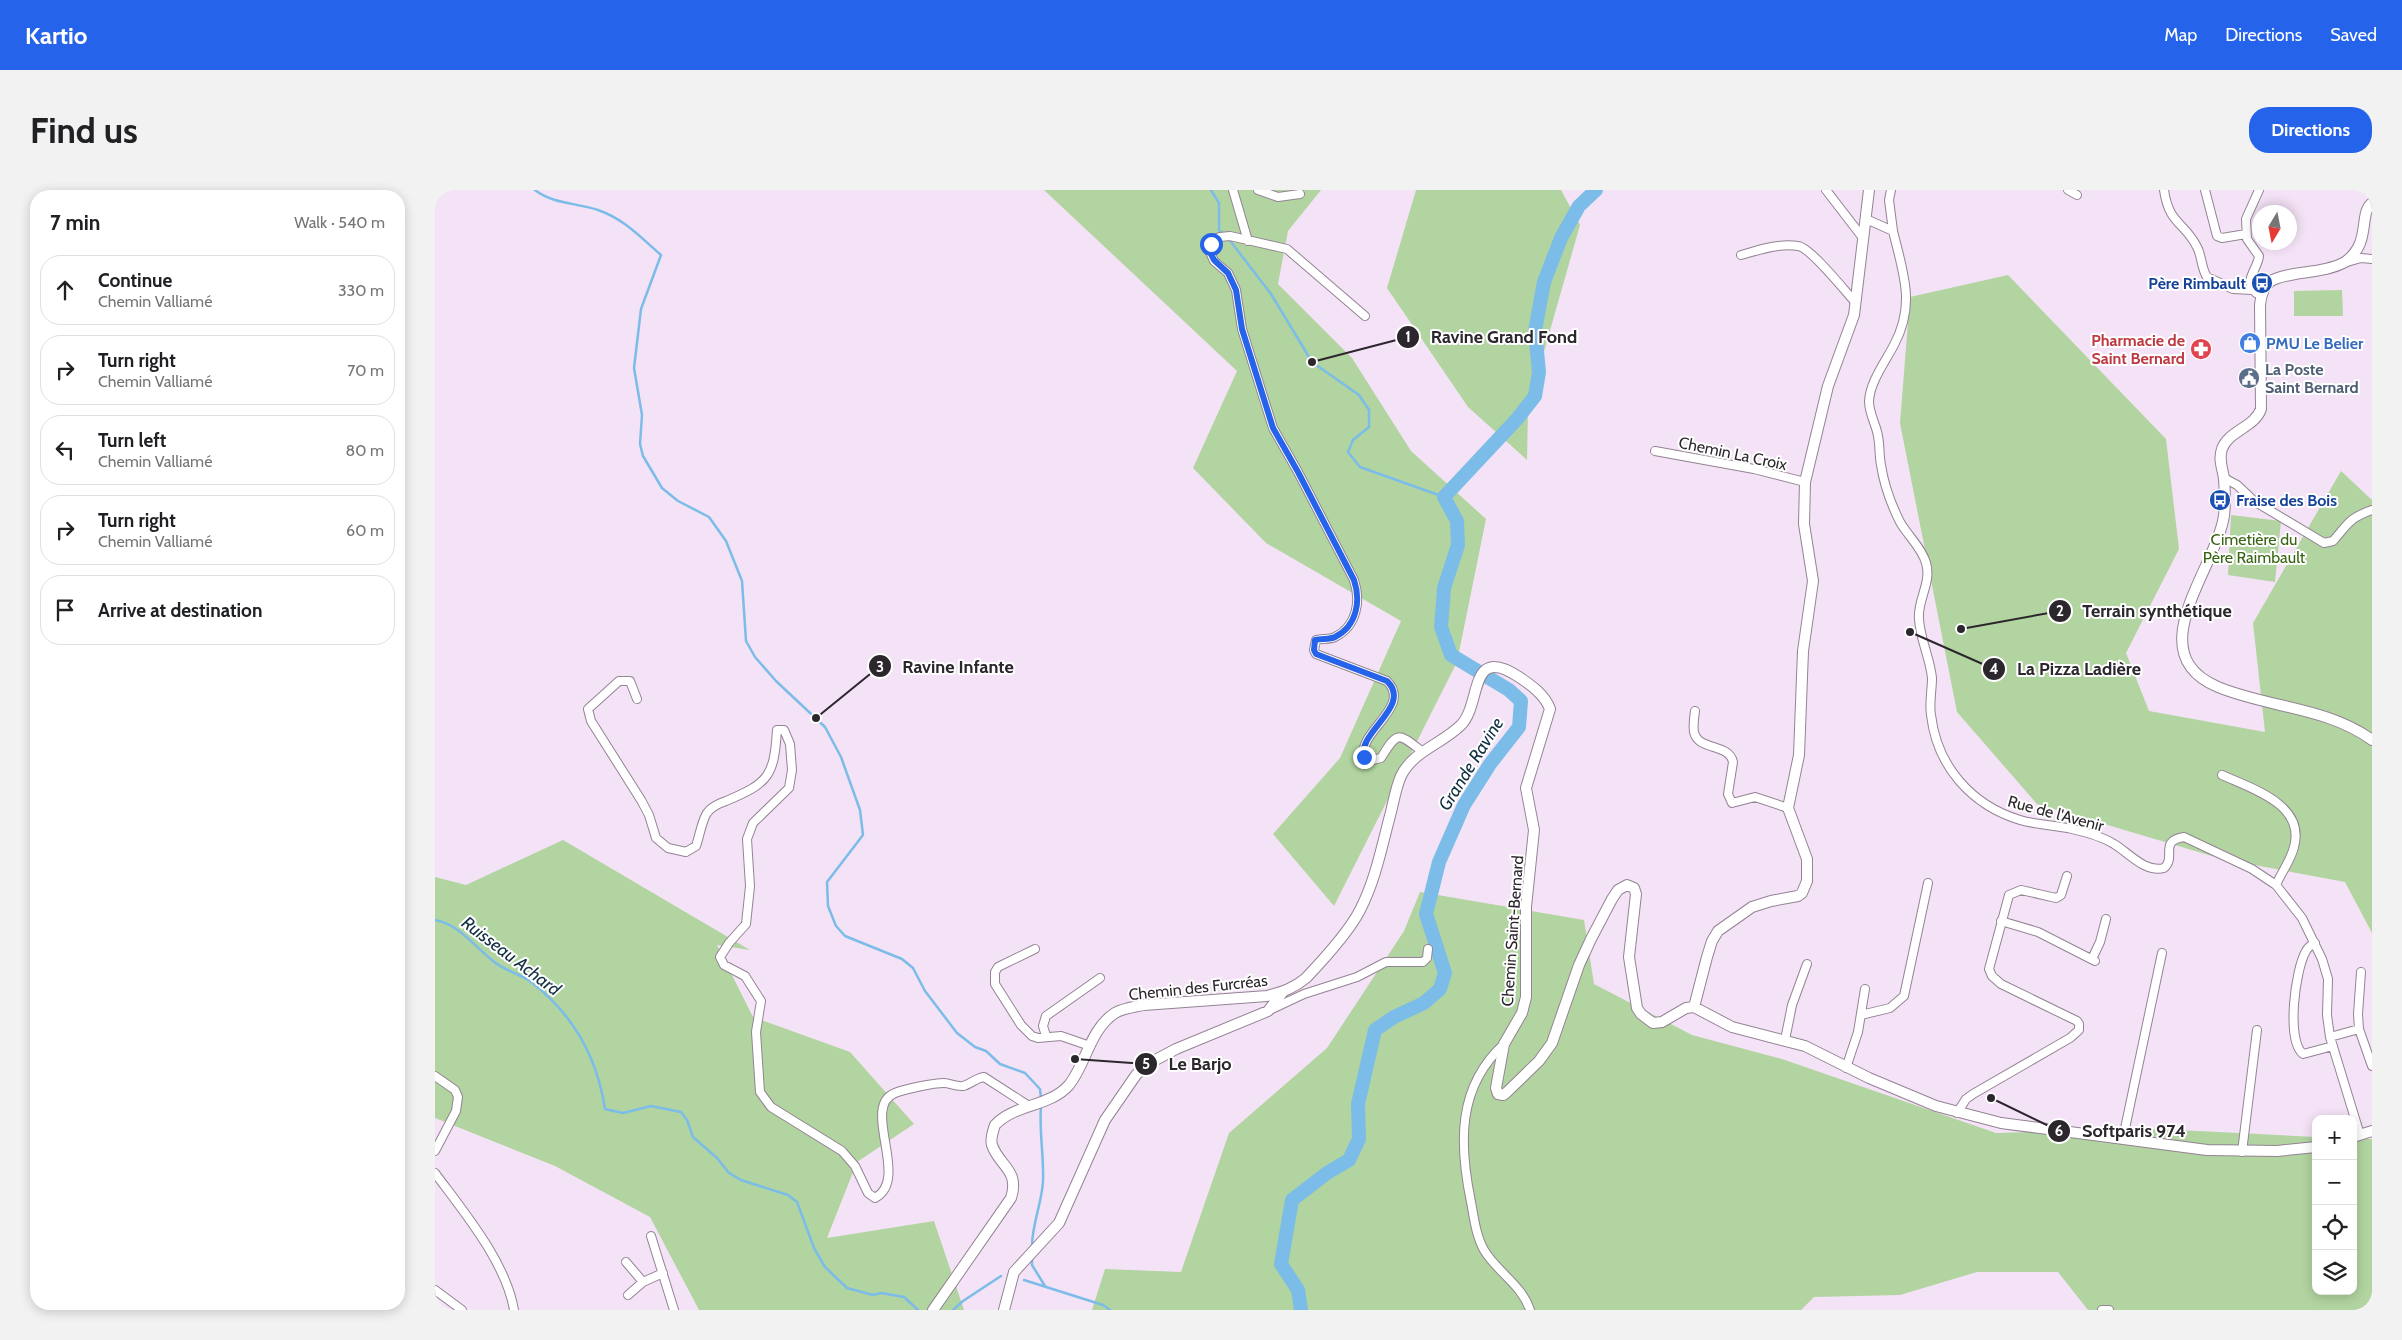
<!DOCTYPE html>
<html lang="en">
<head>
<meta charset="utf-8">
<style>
  :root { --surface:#fff; --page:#f2f2f2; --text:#202124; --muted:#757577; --line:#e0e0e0; --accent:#2563eb }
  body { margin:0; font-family:Cabin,sans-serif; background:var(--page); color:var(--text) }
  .controls { position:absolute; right:15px; bottom:15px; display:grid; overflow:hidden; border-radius:10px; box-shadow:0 2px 12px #0003 }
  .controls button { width:45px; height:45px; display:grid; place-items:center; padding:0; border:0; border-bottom:1px solid var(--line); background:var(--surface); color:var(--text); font:25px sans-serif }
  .compass { position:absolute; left:1817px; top:15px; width:45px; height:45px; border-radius:50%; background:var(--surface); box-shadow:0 2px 12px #0003; rotate:190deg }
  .stop { position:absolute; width:15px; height:15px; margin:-11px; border:4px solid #2563eb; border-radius:50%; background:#fff }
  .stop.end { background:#2563eb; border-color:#fff; box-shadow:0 1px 5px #0008 }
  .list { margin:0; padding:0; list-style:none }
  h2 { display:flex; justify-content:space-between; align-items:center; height:65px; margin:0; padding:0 20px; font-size:21px }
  h2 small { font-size:16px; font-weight:400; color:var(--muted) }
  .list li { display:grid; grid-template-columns:32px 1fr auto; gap:15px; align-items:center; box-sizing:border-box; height:70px; margin:0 10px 10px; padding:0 10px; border:1px solid var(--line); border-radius:20px }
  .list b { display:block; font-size:19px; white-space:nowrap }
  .list p { margin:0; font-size:16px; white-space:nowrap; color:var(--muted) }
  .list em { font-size:16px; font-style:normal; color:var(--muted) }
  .icon { flex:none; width:28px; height:28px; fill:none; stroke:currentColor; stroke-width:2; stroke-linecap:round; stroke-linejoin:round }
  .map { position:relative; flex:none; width:1937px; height:1120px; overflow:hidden; border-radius:20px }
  header { display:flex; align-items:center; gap:30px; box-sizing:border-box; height:70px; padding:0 25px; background:var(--accent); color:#fff }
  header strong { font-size:24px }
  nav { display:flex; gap:28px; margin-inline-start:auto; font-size:18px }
  .intro { display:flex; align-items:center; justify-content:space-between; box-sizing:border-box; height:120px; padding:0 30px }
  h1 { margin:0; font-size:35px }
  .button { padding:12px 22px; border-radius:20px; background:var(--accent); color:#fff; font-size:18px; font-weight:700 }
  main { display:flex; gap:30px; padding:0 30px }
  aside { flex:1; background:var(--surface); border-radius:20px; box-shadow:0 2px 12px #0003 }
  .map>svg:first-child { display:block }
  .green { fill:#b2d4a0 }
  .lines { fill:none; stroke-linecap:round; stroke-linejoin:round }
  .stream { stroke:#7bbce8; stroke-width:2.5 }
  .river { stroke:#7bbce8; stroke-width:14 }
  .minor-casing { stroke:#938394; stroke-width:10 }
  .tertiary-casing { stroke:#938394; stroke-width:12 }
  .minor { stroke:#fff; stroke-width:8 }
  .tertiary { stroke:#fff; stroke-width:10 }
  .route { stroke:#2563eb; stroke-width:6 }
  .labels { text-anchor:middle; stroke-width:4; stroke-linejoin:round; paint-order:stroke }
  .transit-label { font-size:16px; font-weight:bold; fill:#164399; stroke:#fff; text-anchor:end }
  .health-label { font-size:16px; font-weight:bold; fill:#be3a42; stroke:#fff; text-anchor:end }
  .shop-label { font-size:16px; font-weight:bold; fill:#366cbe; stroke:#fff; text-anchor:start }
  .service-label { font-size:16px; font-weight:bold; fill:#4e5e75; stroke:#fff; text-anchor:start }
  .street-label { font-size:16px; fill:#2c262d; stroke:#fff }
  .park-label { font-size:16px; fill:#376513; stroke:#fff }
  .water-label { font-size:18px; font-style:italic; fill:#143144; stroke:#fff }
  .leader { fill:none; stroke:#2c262d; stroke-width:2 }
  .callout-dot { fill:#2c262d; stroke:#fff; stroke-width:2 }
  .mark-label { font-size:15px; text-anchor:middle; font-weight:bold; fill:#fff }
  .callout-label { font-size:18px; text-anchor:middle; font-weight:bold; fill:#2c262d; stroke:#fff; stroke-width:4; stroke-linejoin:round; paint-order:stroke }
</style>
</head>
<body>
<header>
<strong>Kartio</strong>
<nav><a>Map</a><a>Directions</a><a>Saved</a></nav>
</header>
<div class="intro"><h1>Find us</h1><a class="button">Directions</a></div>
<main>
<aside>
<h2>7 min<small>Walk · 540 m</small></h2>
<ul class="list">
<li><svg class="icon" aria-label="ahead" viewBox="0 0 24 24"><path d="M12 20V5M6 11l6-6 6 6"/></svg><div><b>Continue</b><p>Chemin Valliamé</p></div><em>330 m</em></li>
<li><svg class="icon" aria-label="right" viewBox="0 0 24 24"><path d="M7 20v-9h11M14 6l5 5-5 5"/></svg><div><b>Turn right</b><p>Chemin Valliamé</p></div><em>70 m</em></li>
<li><svg class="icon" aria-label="left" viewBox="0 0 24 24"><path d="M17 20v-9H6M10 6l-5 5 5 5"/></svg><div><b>Turn left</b><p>Chemin Valliamé</p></div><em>80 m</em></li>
<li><svg class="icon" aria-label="right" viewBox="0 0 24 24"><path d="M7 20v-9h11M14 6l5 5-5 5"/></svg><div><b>Turn right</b><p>Chemin Valliamé</p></div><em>60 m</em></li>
<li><svg class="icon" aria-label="arrive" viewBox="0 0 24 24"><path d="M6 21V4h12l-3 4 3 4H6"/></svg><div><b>Arrive at destination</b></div></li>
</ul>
</aside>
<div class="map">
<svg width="1937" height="1120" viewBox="0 0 1937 1120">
  <rect width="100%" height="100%" fill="#f4e3f6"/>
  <!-- green -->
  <path class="green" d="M609,0H795L800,5L804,0H886L853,41L843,94L917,168L976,261L1051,329L1022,472L899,716L838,644L905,568L966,431L831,353L758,278L802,181Z
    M981,0H1126L1145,35L1093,218L1092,270L1033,217L952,98Z
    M1573,85L1731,249L1744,359L1691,463L1714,521L1830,542L1818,433L1906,281L1937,310V743L1910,692L1787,669L1602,614L1522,522L1465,233L1475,107Z
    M1907,100L1908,126H1859V101Z
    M1796,325L1846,331L1840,392L1793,385Z
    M128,650L315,760L282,755L318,827L415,862L479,934L422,972L392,1048L499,1031L529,1120H264L215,1027L120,976L0,928V687L31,695Z
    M985,702L1149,730L1159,794L1257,845L1347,869L1561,943L1723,939L1881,947V1101H1918V948L1937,949V1120H1653L1623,1082H1542L1465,1105L1379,1107L1366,1120H657L670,1079L746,1082L794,943L892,858L969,741Z"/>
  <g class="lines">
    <!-- stream -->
    <path class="stream" d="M100,0C118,14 142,13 163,20C191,30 205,47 226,65L206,119L199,178L207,225L205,254L208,266L227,298L243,311L274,327L291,351L307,391L311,451L320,467L341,491L390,537L406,567L425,620L428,645L392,692L393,716L401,736L410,746L467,769L478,778L490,801L522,843L540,857L551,861L565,874L590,883L605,899L606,908
      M776,0L784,13V40L789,45
      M793,48L836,104L877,172L924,205L934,220V237L918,250L913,262L925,277L1009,307
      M0,730C24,734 40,757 58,771C68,780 83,783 95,791C137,823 162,866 170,919L188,923L216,916L246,922L252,930L258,947L282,968L294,983L306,990L353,1005L362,1012L379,1058L390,1077L412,1098L438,1105L446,1103L469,1107L483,1120
      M597,1056C597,1034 607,1013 608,991C609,966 604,942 606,916
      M597,1067V1075L610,1096
      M589,1090L668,1115L675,1120
      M518,1120L528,1111L566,1086"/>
    <!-- river -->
    <path class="river" d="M866,1120L863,1100L846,1074L857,1010L892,983L914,970L924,949L923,914L940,840L959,827L989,813L1005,799L1010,783L991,724L1004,672L1029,615L1055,574L1084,537L1086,511L1074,500L1016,465L1006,437L1009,398L1023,355L1022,331L1009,307L1082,229L1100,206L1104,182L1100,141L1109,92L1126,48L1144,16L1161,0"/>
    <!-- minor casing -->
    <g class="minor-casing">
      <path id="minor" d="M798,0L813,51
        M823,0L843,7L865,4
        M1391,0L1428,48
        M1456,0L1454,10L1458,41
        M1633,0L1642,5
        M1729,0C1734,35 1750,32 1762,57C1767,66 1766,78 1772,87L1798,99L1817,100
        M1770,0L1782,46L1787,48L1811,44
        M1431,29L1458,41C1468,83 1481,114 1459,155C1450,172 1435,192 1434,211C1434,224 1441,234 1443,246C1445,256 1444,265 1446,275C1449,295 1456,314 1465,332C1473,346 1487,358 1491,373C1497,393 1482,410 1484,429C1485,449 1495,468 1497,488C1497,500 1494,513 1496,525C1502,576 1536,615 1585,630C1602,635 1620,635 1637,639C1650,642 1668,647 1679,654C1694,663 1710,683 1729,678C1742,667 1723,651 1749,647L1817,679L1841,695L1867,728L1887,769L1893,789L1892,825L1895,847L1925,945
        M1306,65C1324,60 1344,53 1363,56C1375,57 1410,101 1420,112
        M1912,72L1926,68L1937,69
        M1821,103C1807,91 1823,79 1824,66L1812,49L1811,29L1824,0
        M930,126L852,59L795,46L785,47L779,49L776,54L775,62L779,71L793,83L801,100L807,139L838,238L863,282L919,390C926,411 922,436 900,447C894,450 887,448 881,450L879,460L881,464L952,491C978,517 922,542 929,567L934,571L946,568C963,540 963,543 988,562
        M1220,261L1319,279L1370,292
        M1789,288L1802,295L1819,311L1889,353L1898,351C1913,334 1914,328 1937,320
        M202,509L195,491H184L153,519L156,531L206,610L214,625L221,648L233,658L251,662L261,656C264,648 267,630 272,623C276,617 285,613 291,611C334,593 339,586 342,540H349L355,554L357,580L354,598L318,633L312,649L315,696L311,734L294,753L285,767L289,775L310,786L326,811L321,842L325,902L336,917L407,961L420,976L433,1003L440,1008C476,989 425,917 460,903C470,899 498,893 509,893C515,893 521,897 528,896C536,894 541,888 549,887L594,916
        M1260,521C1259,528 1258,536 1259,542C1263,561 1294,553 1298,572L1293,604L1297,613L1320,607L1353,618
        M1787,585C1815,598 1871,614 1859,657C1856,670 1846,683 1841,695
        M1566,731L1603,742L1660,771
        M1880,753C1876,755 1873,757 1871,761C1860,780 1851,850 1868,864L1898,856
        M600,759L563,777L560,782V794L586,835L597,846L603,848L626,846L655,856
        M1657,769L1665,752L1671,729
        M1926,782L1923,824L1924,839L1937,876
        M835,820L869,804L922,787L951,772H988L992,768L993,759
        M1426,825L1455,818L1469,806L1493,693
        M611,846L608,836L611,826L665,788
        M1895,847L1924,839
        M1350,850L1357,815L1372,774
        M1069,854C1022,897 1024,954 1036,1012C1039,1028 1041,1046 1049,1060C1062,1082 1087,1095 1095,1120
        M1411,878L1423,842L1430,799
        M0,886L20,900L23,907L21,921L0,961
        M1522,923L1531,909L1538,904L1635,848L1644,840V834L1642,831L1566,794L1557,786L1554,779L1574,705L1586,700L1621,708L1626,705L1632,686
        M1688,948L1727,763
        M1807,962L1822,840
        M0,983C28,1021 71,1072 79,1120
        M216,1046L239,1120
        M191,1072L208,1092
        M0,1100L27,1120
        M193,1105L208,1092L228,1083
        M1667,1120H1674"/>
    </g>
    <!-- tertiary casing -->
    <g class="tertiary-casing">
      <path id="tertiary" d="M1937,13C1923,24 1937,53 1910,72C1889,84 1853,81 1836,91C1828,96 1826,106 1825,115L1826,219C1820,237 1793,241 1787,259C1783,270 1788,279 1789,289C1790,302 1791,318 1788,331C1777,383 1705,464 1783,497C1834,518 1892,517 1937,550
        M1259,817L1272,767L1277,751L1283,741L1317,717L1336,711L1363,706L1367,703L1372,691V669L1353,618L1364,565L1368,461L1378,391L1369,334L1370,292L1393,196L1419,125L1434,0
        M1918,947L1937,941
        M498,1120L576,1008C585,980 564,976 557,955C555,949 558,941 560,935C579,914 615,917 634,895C651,874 655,839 680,823C688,818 700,817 709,815L832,806C848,802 859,798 871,788C889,769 914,742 925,720C941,689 947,655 956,622C959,610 961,597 966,586C978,561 1007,554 1026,535C1047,514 1033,453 1084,487C1096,495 1110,505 1115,519L1091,598L1099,640L1091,717V807L1087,823L1069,854L1061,898L1063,904L1068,905L1071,903L1104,871L1117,853L1144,775L1156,749L1177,709L1183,700L1192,695L1199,698L1201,704L1194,767L1202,818L1206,824L1218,833L1227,832L1251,818L1259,817L1297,837L1370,856L1434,888L1501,916L1566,933L1772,960L1842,961L1881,957
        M569,1120L579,1082L624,1033L670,930L701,885L711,875L741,859L833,821L848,802"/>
    </g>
    <!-- minor -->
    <use href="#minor" class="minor"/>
    <!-- tertiary -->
    <use href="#tertiary" class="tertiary"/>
  </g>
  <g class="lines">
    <!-- route -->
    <path class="route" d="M776,54L775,62L779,70L793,83L801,100L807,139L838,238L863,282L919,390C926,411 922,436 900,447C894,450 887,448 880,450L879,460L881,464L952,491C978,516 922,542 929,567"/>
  </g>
  <!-- icons -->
  <defs>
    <g id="bus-disc" transform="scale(1.125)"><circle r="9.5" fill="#1a4fb4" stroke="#fff"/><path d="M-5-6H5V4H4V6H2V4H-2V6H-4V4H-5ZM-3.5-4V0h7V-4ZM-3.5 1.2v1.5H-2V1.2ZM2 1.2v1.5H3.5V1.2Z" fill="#fff"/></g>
    <g id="shop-disc" transform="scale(1.125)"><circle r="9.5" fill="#3f7fe0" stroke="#fff"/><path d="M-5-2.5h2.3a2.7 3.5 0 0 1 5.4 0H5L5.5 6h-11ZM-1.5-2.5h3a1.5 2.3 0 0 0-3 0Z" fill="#fff"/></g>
    <g id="pharmacy-disc" transform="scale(1.125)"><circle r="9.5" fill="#e0444e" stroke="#fff"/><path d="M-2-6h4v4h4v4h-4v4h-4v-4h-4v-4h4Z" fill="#fff"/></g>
    <g id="civic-disc" transform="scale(1.125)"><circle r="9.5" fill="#5c6f8a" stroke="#fff"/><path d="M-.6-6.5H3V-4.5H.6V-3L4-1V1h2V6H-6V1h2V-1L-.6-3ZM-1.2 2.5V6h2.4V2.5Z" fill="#fff"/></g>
  </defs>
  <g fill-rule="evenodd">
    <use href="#bus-disc" x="1827" y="93"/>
    <use href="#shop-disc" x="1815" y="153"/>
    <use href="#pharmacy-disc" x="1766" y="159"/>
    <use href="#civic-disc" x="1814" y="188"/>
    <use href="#bus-disc" x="1785" y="310"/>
  </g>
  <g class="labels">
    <!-- transit labels -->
    <g class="transit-label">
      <text x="1811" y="99">Père Rimbault</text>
      <text x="1801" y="316" text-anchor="start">Fraise des Bois</text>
    </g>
    <!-- health labels -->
    <g class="health-label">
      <text x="1750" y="156">Pharmacie de<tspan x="1750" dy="18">Saint Bernard</tspan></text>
    </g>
    <!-- shop labels -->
    <g class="shop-label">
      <text x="1831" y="159">PMU Le Belier</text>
    </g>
    <!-- service labels -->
    <g class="service-label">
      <text x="1830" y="185">La Poste<tspan x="1830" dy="18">Saint Bernard</tspan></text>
    </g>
    <!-- street labels -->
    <g class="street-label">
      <text transform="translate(1298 263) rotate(12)" y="6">Chemin La Croix</text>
      <text transform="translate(1621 623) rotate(15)" y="6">Rue de l'Avenir</text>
      <text transform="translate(1077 741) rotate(-86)" y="6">Chemin Saint-Bernard</text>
      <text transform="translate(763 797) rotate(-6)" y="6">Chemin des Furcréas</text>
    </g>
    <!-- park labels -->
    <g class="park-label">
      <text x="1819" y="355">Cimetière du<tspan x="1819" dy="18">Père Raimbault</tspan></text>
    </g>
    <!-- water labels -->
    <g class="water-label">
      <text transform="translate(1036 574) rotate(-58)" y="6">Grande Ravine</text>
      <text transform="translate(76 766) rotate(37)" y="6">Ruisseau Achard</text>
    </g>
  </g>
  <!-- callouts -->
  <path class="leader" d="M877 172L973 147M1526 439L1625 421M381 528L445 476M1475 442L1559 479M640 869L711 874M1556 908L1624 941"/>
  <g class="callout-dot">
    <circle cx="877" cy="172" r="5"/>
    <circle cx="1526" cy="439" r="5"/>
    <circle cx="381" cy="528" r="5"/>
    <circle cx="1475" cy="442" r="5"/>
    <circle cx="640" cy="869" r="5"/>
    <circle cx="1556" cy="908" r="5"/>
    <circle cx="973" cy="147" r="12"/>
    <circle cx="1625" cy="421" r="12"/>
    <circle cx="445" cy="476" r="12"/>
    <circle cx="1559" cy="479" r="12"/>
    <circle cx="711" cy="874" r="12"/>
    <circle cx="1624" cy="941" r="12"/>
  </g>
  <g class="mark-label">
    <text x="973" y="152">1</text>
    <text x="1625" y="426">2</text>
    <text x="445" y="482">3</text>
    <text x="1559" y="484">4</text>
    <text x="711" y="879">5</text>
    <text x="1624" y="946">6</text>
  </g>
  <g class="callout-label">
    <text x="1069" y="153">Ravine Grand Fond</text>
    <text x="1722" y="427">Terrain synthétique</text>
    <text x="523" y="483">Ravine Infante</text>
    <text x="1644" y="485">La Pizza Ladière</text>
    <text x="765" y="880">Le Barjo</text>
    <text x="1699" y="947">Softparis 974</text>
  </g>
</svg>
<div class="controls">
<button>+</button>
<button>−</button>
<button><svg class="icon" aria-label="locate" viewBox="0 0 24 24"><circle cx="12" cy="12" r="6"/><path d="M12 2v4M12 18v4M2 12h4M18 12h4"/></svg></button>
<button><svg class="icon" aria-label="layers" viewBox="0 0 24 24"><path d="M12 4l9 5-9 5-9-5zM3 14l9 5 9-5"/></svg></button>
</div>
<svg class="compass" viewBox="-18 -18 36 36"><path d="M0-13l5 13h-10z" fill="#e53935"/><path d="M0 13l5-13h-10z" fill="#757577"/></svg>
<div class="stop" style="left:776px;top:54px"></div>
<div class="stop end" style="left:929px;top:567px"></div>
</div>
</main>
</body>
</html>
